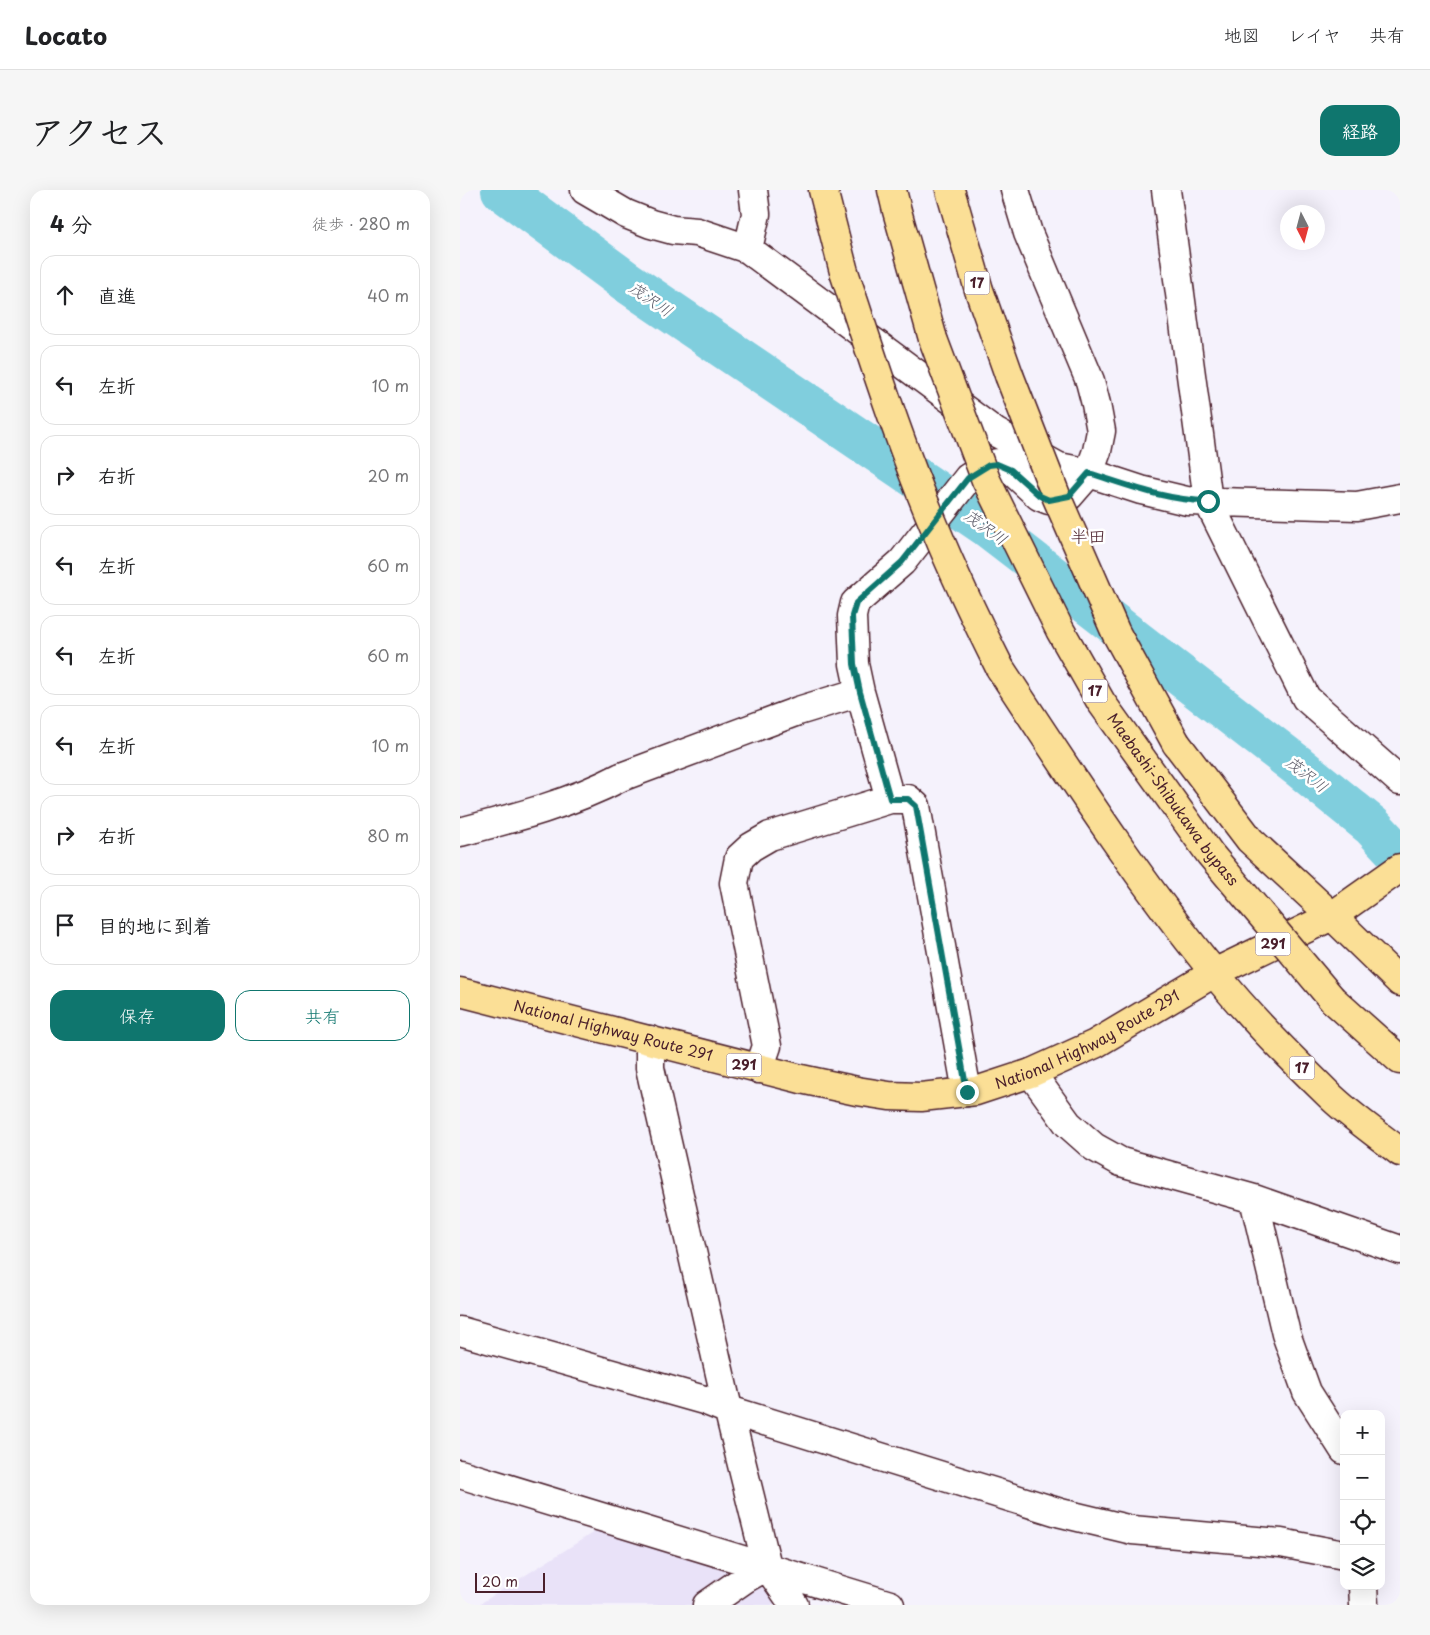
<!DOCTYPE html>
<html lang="ja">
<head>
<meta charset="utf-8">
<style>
  :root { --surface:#fff; --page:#f6f6f6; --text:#202124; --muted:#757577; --line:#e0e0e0; --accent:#0f766e }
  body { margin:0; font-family:"Playpen Sans","Klee One",sans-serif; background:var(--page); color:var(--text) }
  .controls { position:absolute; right:15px; bottom:15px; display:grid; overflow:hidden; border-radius:10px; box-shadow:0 5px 20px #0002 }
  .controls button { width:45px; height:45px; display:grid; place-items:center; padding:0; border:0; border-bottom:1px solid var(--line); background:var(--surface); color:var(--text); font:25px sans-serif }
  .compass { position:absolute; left:820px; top:15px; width:45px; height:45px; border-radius:50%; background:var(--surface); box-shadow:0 5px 20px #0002; rotate:174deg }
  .scale { position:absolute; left:15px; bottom:12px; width:70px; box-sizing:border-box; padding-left:5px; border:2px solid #4a1f2b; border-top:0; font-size:14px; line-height:18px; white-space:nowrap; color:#4a1f2b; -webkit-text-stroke:4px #fff; paint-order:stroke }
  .stop { position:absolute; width:15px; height:15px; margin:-11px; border:4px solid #0f766e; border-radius:50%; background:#fff }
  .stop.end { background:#0f766e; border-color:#fff; box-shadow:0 1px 5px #0008 }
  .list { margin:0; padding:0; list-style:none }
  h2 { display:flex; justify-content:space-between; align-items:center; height:65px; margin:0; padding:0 20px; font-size:21px }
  h2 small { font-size:16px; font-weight:400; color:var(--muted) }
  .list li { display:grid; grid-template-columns:32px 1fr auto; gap:15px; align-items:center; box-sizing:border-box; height:80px; margin:0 10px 10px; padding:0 10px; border:1px solid var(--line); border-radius:15px }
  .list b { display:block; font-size:19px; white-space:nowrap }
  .list em { font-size:16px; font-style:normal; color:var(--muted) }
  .actions { display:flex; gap:10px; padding:15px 20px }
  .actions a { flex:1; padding:11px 0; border:1px solid var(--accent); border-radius:15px; text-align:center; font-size:18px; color:var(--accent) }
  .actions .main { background:var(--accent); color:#fff }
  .icon { flex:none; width:28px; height:28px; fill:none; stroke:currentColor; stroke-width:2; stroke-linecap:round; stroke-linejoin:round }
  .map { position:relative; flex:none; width:940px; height:1415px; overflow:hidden; border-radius:15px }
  header { display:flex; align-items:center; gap:30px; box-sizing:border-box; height:70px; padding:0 25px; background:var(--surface); border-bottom:1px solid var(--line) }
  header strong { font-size:24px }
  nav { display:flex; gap:28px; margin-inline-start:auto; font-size:18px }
  .intro { display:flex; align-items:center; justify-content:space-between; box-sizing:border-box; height:120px; padding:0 30px }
  h1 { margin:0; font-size:35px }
  .button { padding:12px 22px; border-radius:15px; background:var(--accent); color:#fff; font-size:18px; font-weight:700 }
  main { display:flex; gap:30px; padding:0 30px }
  aside { flex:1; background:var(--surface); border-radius:15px; box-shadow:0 5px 20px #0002 }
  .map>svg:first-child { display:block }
  .built { fill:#e9e2f8 }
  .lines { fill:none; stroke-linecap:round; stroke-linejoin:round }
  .river { stroke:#80cedd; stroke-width:42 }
  .minor-casing { stroke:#4a1f2b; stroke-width:31 }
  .major-casing { stroke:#4a1f2b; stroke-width:31 }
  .highway-casing { stroke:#4a1f2b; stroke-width:31 }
  .minor { stroke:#fff; stroke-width:28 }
  .major { stroke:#fbdf96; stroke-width:28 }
  .highway { stroke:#fbdf96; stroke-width:28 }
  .highway-bridge-casing { stroke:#4a1f2b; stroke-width:31; stroke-linecap:butt }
  .highway-bridge { stroke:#fbdf96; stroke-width:28 }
  .route { stroke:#0f766e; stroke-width:6 }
  .labels { text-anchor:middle; stroke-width:5; stroke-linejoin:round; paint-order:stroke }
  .shield { fill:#fff; stroke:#80626b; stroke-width:1 }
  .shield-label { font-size:14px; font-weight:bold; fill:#4a1f2b }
  .street-label { font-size:15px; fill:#4a1f2b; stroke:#fff }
  .water-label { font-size:16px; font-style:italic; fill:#5d5c69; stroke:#fff }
  .quarter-label { font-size:18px; fill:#4a1f2b; stroke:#fff }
</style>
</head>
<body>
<header>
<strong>Locato</strong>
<nav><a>地図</a><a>レイヤ</a><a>共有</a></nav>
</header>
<div class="intro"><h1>アクセス</h1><a class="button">経路</a></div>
<main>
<aside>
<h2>4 分<small>徒歩 · 280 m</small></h2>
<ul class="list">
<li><svg class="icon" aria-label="ahead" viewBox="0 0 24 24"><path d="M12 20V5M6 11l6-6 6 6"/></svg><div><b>直進</b></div><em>40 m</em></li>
<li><svg class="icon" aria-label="left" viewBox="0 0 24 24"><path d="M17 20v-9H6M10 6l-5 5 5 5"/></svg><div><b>左折</b></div><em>10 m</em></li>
<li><svg class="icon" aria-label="right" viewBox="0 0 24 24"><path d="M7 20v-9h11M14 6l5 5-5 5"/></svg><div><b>右折</b></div><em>20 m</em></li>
<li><svg class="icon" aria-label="left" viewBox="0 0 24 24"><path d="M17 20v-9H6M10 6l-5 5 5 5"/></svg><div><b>左折</b></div><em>60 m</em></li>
<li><svg class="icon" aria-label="left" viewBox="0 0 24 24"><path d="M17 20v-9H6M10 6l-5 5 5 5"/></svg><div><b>左折</b></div><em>60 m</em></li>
<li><svg class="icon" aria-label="left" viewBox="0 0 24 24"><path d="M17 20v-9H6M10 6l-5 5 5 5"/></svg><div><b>左折</b></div><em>10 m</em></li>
<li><svg class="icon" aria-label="right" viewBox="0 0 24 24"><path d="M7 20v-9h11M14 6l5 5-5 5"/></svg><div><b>右折</b></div><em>80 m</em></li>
<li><svg class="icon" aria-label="arrive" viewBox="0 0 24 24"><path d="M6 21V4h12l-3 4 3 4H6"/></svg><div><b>目的地に到着</b></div></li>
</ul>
<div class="actions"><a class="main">保存</a><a>共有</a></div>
</aside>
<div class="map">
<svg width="940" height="1415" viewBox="0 0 940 1415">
  <rect width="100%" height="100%" fill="#f5f2fc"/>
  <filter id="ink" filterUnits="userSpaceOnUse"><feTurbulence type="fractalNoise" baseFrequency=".02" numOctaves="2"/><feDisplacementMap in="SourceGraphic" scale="10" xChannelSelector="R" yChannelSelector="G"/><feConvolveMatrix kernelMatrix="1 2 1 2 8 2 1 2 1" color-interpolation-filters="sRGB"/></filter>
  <g filter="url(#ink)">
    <!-- built -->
    <path class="built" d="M145,1335L290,1377L317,1415H18Z"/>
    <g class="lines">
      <!-- river -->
      <path class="river" d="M42,0L167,92L527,336L838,576L912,636L940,666"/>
      <!-- minor casing -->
      <g class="minor-casing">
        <path id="minor" d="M125,0L166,24L191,34L213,40L237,42L288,59L535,242L599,277L629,283L681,300L727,311L897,316L940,308
          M706,0L748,311L846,508L940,591
          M288,59L296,24L293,0
          M430,609L400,502L394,474L392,426L395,413L442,372L508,288L529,275L537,273L551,280L579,306L589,310L609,306L629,283L637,261L641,241L636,214L630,191L568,43L555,0
          M0,642C54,628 112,613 161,587L338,521L400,502
          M190,850V878L265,1206L307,1376L334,1415
          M299,879L307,856L274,693L279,668L291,657L310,646L430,609H448L456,616L507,902
          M571,883L608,934L634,957L661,972L794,1009L940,1060
          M794,1009L826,1144L847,1202L884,1260
          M0,1141L244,1210L269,1220L601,1323L672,1340L821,1353L884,1365
          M0,1284L430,1415
          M903,1396L904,1415
          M247,1415L286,1388L307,1376"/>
      </g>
      <!-- major casing -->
      <g class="major-casing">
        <path id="major" d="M872,726L940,678"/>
      </g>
      <!-- highway casing -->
      <g class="highway-casing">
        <g id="highway">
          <path d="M363,0L384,82"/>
          <path d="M432,0L437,21L473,149"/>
          <path d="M490,0L519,100L549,185"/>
          <path d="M540,478C608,581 675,686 753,781C787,824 827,864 867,903C889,925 916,943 940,962"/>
          <path d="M716,553L790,650L872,726L940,792"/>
          <path id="s1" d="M0,802L341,889L397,901L429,906L461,907L516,901L571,883L635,854L754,783L872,726"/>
          <path d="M872,809L940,870"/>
        </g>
      </g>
      <!-- minor -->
      <use href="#minor" class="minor"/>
      <!-- major -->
      <use href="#major" class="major"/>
      <!-- highway -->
      <use href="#highway" class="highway"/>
      <!-- highway-bridge casing -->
      <g class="highway-bridge-casing">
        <g id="highway-bridge">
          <path d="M384,82C413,169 440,256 476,340C495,387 517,432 540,478"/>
          <path id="s2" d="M473,149L526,290L600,440L641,512L750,664L872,809"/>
          <path d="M549,185L597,308L656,443L716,553"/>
        </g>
      </g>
      <!-- highway-bridge -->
      <use href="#highway-bridge" class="highway-bridge"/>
    </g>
  </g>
  <g class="lines" filter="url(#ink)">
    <!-- route -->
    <path class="route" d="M507,902L456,616L448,609H430L400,502L394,474L392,426L396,413L442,372L508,288L529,275L537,274L551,280L580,306L589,310L609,306L629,283C668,295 707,311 748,311"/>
  </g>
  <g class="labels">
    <!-- shield labels -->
    <g class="shield">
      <rect x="504.5" y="81.5" width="25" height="23" rx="4"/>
      <rect x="622.5" y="489.5" width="25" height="23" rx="4"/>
      <rect x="795.5" y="742.5" width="35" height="23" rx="4"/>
      <rect x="266.5" y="863.5" width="35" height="23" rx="4"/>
      <rect x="829.5" y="866.5" width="25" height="23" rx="4"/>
    </g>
    <g class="shield-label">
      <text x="517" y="98">17</text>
      <text x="635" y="506">17</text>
      <text x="813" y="759">291</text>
      <text x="284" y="880">291</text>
      <text x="842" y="883">17</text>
    </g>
    <!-- street labels -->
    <g class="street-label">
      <text dy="5" stroke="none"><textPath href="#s2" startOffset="522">Maebashi-Shibukawa bypass</textPath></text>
      <text dy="5" stroke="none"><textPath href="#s1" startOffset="158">National Highway Route 291</textPath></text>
      <text dy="5" stroke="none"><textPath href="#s1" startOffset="652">National Highway Route 291</textPath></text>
    </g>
    <!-- water labels -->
    <g class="water-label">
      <text transform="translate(191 109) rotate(34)" y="6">茂沢川</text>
      <text transform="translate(526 337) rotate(36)" y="6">茂沢川</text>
      <text transform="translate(847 584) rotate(38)" y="6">茂沢川</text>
    </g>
    <!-- quarter labels -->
    <g class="quarter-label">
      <text x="628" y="353">半田</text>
    </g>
  </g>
</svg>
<div class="controls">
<button>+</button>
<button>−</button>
<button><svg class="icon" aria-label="locate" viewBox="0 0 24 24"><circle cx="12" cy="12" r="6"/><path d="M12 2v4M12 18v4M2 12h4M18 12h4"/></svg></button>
<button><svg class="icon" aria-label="layers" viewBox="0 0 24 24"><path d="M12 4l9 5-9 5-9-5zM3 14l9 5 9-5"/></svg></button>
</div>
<svg class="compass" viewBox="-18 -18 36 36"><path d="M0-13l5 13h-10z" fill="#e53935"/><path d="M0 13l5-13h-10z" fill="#757577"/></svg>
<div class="scale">20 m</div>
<div class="stop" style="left:748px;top:311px"></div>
<div class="stop end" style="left:507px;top:902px"></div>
</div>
</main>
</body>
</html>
